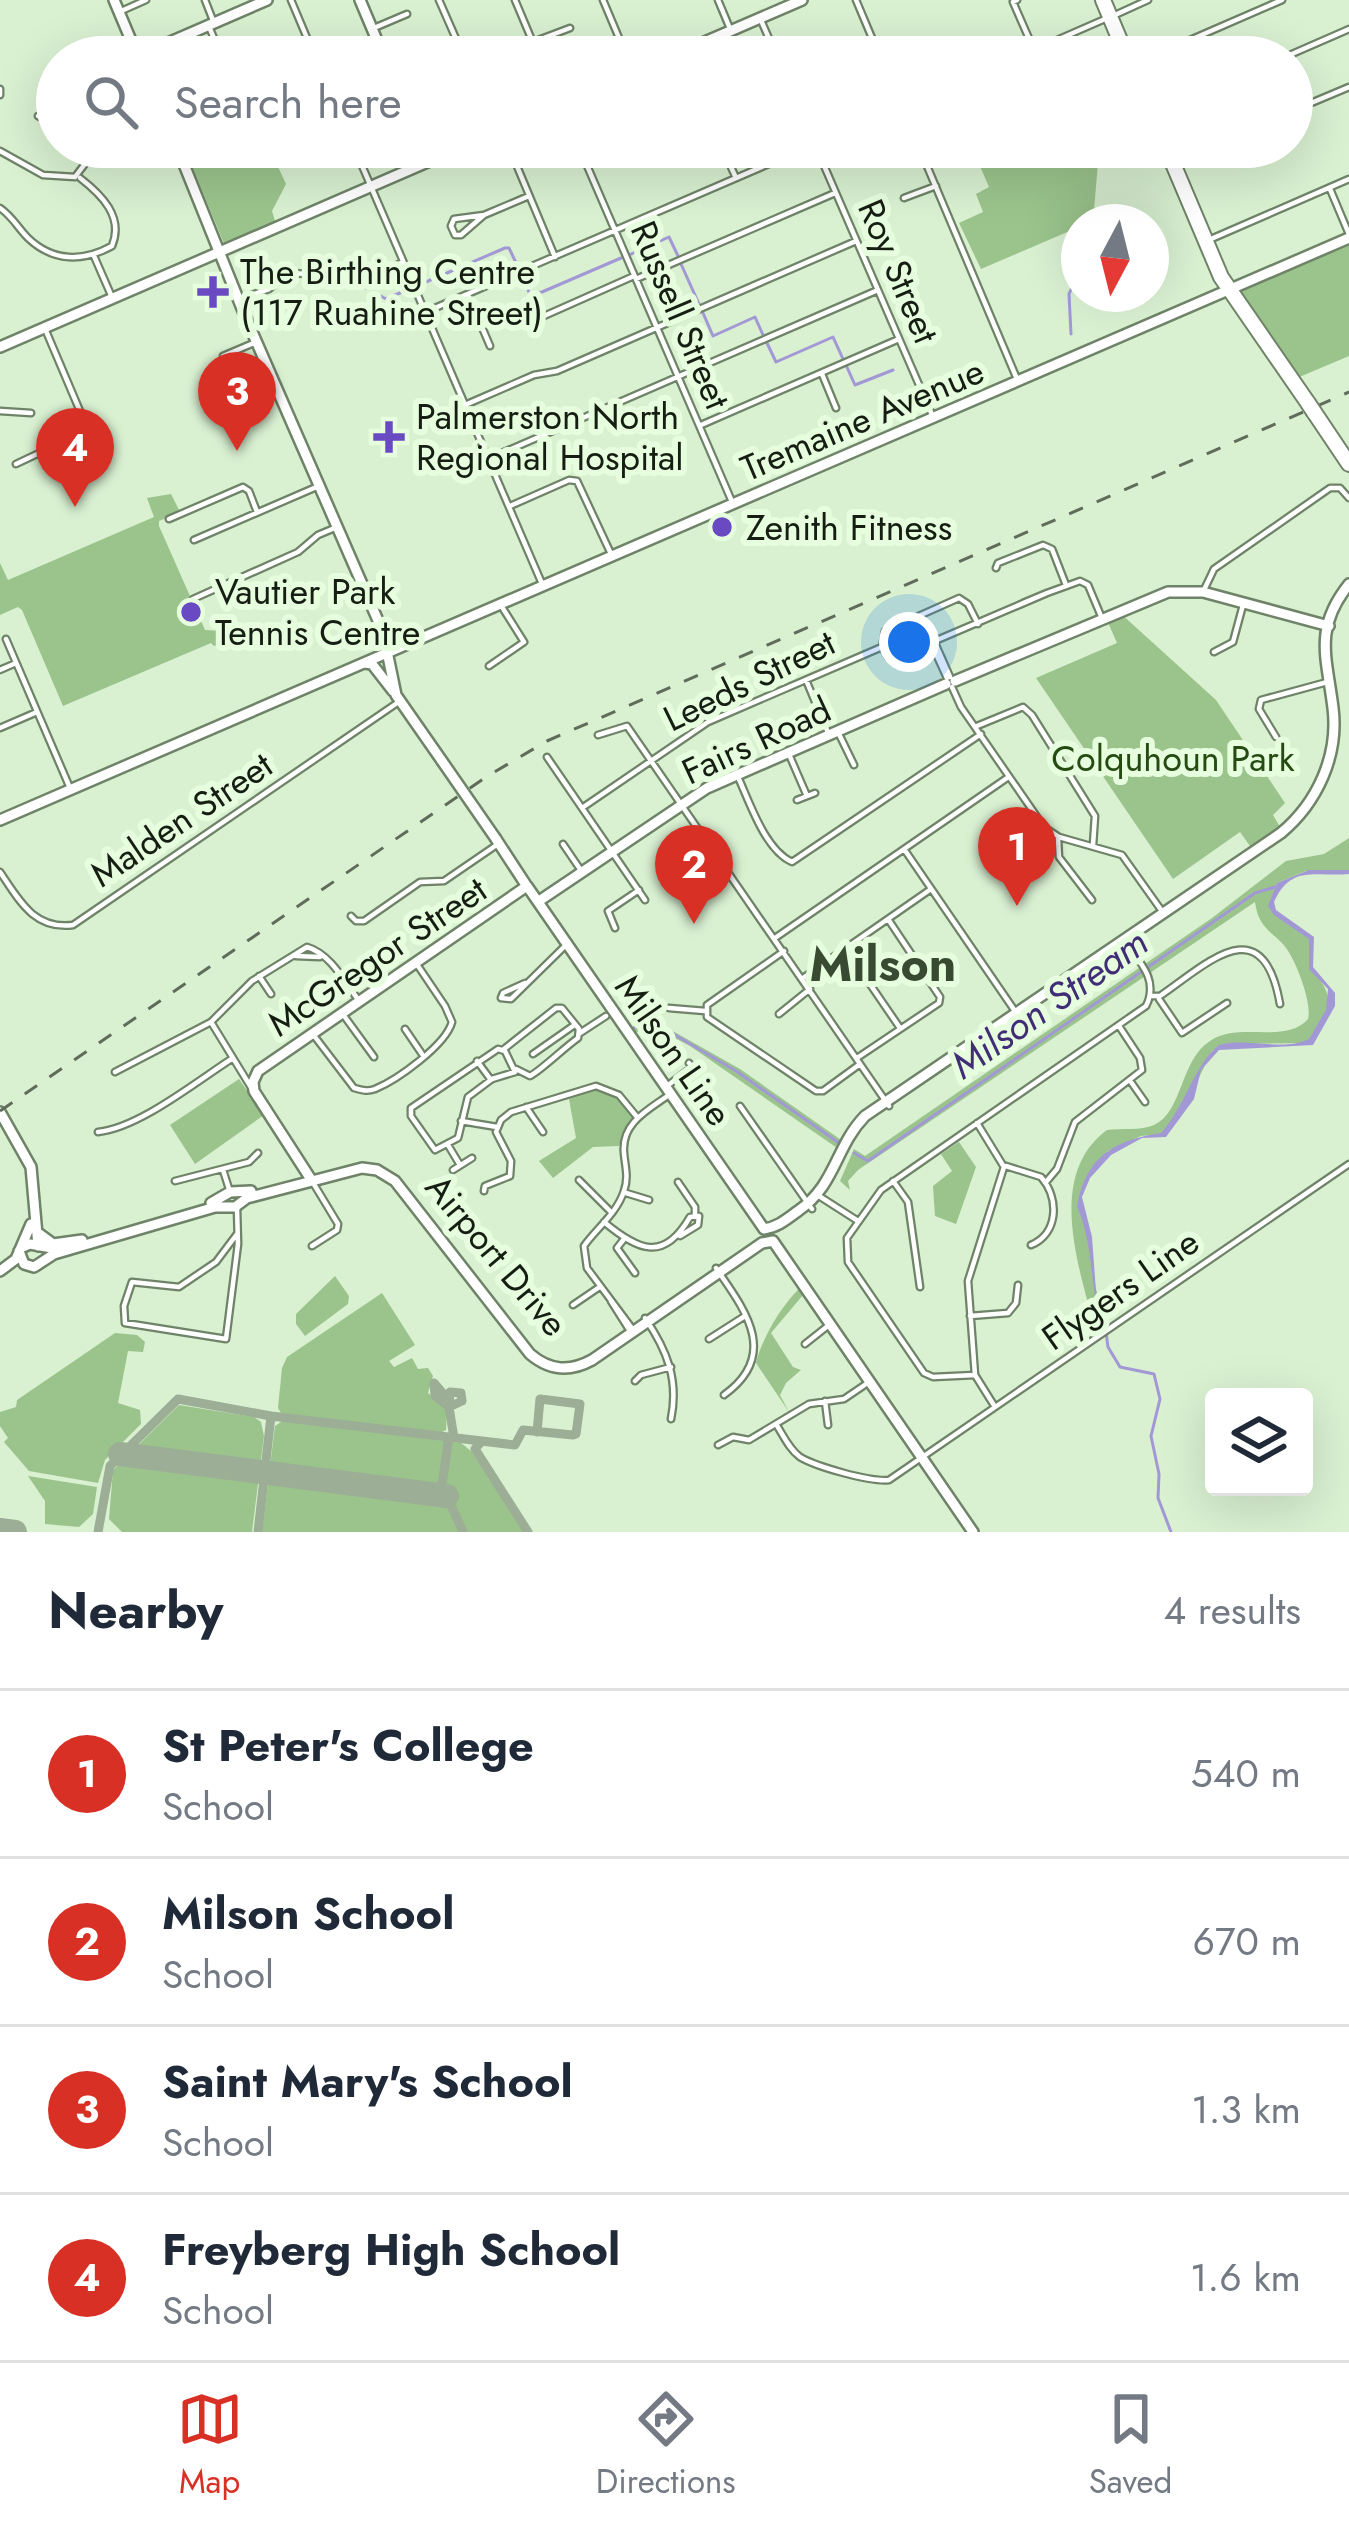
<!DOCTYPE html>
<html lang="en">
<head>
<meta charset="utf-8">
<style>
  :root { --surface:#fff; --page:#f6f6f7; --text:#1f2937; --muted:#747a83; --line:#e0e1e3; --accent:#d93025 }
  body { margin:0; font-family:Jost,sans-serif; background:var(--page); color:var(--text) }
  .controls { position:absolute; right:36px; bottom:36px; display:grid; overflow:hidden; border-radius:12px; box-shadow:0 12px 48px #0002 }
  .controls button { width:108px; height:108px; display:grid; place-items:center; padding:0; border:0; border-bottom:3px solid var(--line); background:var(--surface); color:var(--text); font:60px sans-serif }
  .compass { position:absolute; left:1061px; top:204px; width:108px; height:108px; border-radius:50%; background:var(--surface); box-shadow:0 12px 48px #0002; rotate:187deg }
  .you { position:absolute; left:909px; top:642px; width:42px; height:42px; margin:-30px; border:9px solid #fff; border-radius:50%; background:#1a73e8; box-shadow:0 0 0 18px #1a73e833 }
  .badge { display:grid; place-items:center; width:78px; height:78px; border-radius:50%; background:var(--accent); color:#fff; font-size:39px; font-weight:700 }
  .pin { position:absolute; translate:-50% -99px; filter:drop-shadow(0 3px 6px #0008) }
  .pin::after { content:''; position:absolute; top:63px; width:42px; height:36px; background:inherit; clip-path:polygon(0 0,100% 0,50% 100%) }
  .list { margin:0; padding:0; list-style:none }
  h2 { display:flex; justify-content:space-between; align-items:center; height:156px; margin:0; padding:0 48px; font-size:51px }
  h2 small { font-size:39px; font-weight:400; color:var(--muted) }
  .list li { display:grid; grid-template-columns:78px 1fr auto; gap:36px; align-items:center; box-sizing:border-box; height:168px; padding:0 48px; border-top:3px solid var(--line) }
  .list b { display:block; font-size:45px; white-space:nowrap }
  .list p { margin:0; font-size:39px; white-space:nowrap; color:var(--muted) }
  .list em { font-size:39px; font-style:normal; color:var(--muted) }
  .icon { flex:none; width:66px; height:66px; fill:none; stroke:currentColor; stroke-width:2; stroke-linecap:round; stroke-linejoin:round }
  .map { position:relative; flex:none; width:1349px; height:1532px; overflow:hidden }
  .search { position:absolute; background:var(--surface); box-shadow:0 12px 48px #0002; left:36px; right:36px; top:36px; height:132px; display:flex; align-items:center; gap:30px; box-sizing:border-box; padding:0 42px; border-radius:66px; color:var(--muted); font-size:45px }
  .sheet { height:828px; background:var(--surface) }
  nav { display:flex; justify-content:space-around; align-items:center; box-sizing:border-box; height:168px; border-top:3px solid var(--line); background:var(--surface); font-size:33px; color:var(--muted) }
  nav a { display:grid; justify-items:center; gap:6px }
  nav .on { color:var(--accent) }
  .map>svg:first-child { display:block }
  .green { fill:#9bc48c }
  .water { fill:#a298d6 }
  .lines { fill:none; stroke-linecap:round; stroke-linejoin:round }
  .stream { stroke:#a298d6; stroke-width:3 }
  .taxiway { stroke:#9cae96; stroke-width:9 }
  .runway { stroke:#9cae96; stroke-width:24 }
  .street-casing { stroke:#6e8367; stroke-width:9 }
  .secondary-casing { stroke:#6e8367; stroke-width:14 }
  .highway-casing { stroke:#6e8367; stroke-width:18 }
  .street { stroke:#fff; stroke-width:4.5 }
  .secondary { stroke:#fff; stroke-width:9 }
  .highway { stroke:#fff; stroke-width:14 }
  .rail { stroke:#5f6c5a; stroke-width:3; stroke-dasharray:15 15; stroke-linecap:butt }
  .secondary-bridge-casing { stroke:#6e8367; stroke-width:14; stroke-linecap:butt }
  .highway-bridge-casing { stroke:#6e8367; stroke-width:18; stroke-linecap:butt }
  .secondary-bridge { stroke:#fff; stroke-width:9 }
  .highway-bridge { stroke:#fff; stroke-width:14 }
  .poi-dot { fill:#6a4ac3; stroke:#e6fdde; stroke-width:4.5 }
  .labels { text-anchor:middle; stroke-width:12; stroke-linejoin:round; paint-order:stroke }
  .poi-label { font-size:36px; fill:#161e13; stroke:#e6fdde; text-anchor:start }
  .street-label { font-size:36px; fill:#161e13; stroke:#e6fdde }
  .park-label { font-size:36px; fill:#254b12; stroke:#e6fdde }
  .water-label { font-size:39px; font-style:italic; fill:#402d76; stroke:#e6fdde }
  .district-label { font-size:48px; font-weight:bold; fill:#384a31; stroke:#e6fdde }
</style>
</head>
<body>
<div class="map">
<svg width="1349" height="1532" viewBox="0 0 1349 1532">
  <rect width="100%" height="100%" fill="#d9f0d1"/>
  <!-- green -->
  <path class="green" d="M184,147H269L286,184L272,211L276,224L225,246Z
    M1013,147H1081L1079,153L1098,163L1093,221L1079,222V227L981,269L959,223L983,212L976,194L989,187L979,164Z
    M1349,241V356L1297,378L1235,291Z
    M171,494L180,512L159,521V526L205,630L223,631L227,642L214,646L211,643L63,706L22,610L18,607L0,615V563L8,580L154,517L147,498Z
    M1119,612L1216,700L1285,803L1273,815L1280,827L1250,846L1240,832L1173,879L1036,678L1117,643L1106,618Z
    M1349,838V871H1306L1277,883L1270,908L1311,937L1310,968C1339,999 1329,1009 1309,1043L1223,1044L1212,1051L1181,1114L1163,1134L1141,1136L1108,1151L1093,1167L1080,1199L1091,1236L1092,1272L1105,1327L1096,1333C1081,1273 1044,1176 1107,1130C1121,1128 1141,1131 1154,1125C1183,1112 1180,1060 1210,1041C1239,1021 1285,1045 1308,1019C1312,1005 1299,970 1291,956C1279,932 1259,934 1255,902L858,1170L848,1181L850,1190L840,1181L854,1149L865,1156L1212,918L1286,861L1324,854Z
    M648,1017L740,1069L844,1142L840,1150L690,1046L648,1024L635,1034L631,1028Z
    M239,1079L264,1115L195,1164L170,1125Z
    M594,1089L619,1098L633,1116L619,1146L593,1147L553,1178L539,1161L576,1138L569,1099Z
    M959,1142L976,1167L956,1224L935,1216L933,1186L952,1171L941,1154Z
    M335,1276L349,1296L348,1304L305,1336L296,1324V1314Z
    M799,1289L803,1295L771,1333L793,1367L801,1370L786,1383L780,1395L789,1412L756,1363C762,1338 782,1305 799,1289Z
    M382,1293L415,1345L389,1361L394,1367L412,1358L418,1369L428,1368L433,1376L428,1393L447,1408L446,1430L440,1433L281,1413L278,1408L282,1368L287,1357Z
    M115,1333L137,1335L145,1342L143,1352L128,1351L118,1403L140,1410L141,1424L105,1460L98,1483L29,1471L4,1442L8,1438L0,1426V1412L16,1407L17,1400Z
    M179,1405L254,1417L261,1422L264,1436L252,1532H122L109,1519L113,1470Z
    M284,1420L461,1443L471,1451L524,1532H262L275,1426Z
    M28,1476L97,1487L93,1514L79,1527L45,1524V1501Z"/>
  <!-- water -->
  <path class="water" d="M1349,870V874C1315,877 1291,864 1274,902L1276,910L1314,937L1313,967L1335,993V1006L1313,1045L1219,1050L1201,1070L1194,1099L1166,1137L1142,1138L1111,1155L1090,1178L1082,1197L1092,1237L1096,1291L1107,1328L1102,1331C1090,1290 1094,1245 1077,1206C1086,1155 1116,1140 1161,1133C1185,1107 1195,1063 1219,1045C1249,1037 1281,1052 1309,1039L1326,1010L1328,989L1309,969V939L1274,915L1268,906L1277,883L1309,870Z"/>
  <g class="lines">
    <!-- stream -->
    <path class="stream" d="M629,255L669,237L678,256
      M681,264L699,304
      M521,275L530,294L542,292L621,258
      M345,277L366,288
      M419,285L505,248H509L518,267
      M379,295L386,299L409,289
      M703,313L713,336L755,317L763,335
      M1071,334L1069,294L1079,272
      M767,343L776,362L833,337L843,359
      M846,365L855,385L893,370
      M634,1028L648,1019L736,1071L839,1143
      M854,1153L868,1161L1255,893L1275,887
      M1106,1332L1108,1347L1120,1367L1154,1374L1160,1399L1151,1436L1159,1474L1158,1498L1171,1532"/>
    <!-- taxiway -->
    <path class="taxiway" d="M450,1392L461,1393L462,1401L449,1407Z
      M446,1397L434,1383L435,1396L449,1407L454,1438
      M449,1437L442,1485L463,1532
      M481,1442L475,1449L528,1532
      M98,1532L110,1466L178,1399L271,1416L515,1445L523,1430L573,1435L576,1434L580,1404L540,1399L537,1432
      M258,1532L271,1416"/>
    <!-- runway -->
    <path class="runway" d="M120,1454L447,1496
      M0,1530L15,1532"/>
    <!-- street casing -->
    <g class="street-casing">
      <path id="street" d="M205,0L214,23
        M291,0L315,57
        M439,0L464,57
        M515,0L539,57
        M603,0L627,57
        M718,0L731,31
        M856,0L880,57
        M1017,0L1013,2L1034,50
        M119,12L146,0
        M1115,15L1148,0
        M760,18L777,57
        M374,28L407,14
        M210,29L222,57
        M533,42L570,28
        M784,57L811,45
        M1018,57L1105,19
        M1151,57L1282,0
        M1285,57L1349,29
        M0,89V95
        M1292,111L1349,87
        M38,116L57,126
        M298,147L301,154
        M354,147L543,586
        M509,147L555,257
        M579,147L733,504
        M672,147L674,148
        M722,147L736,178
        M816,147L933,417
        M919,147L1017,379
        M0,151L43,175L75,177
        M1178,161L1209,147
        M75,177L94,152L107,147
        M1330,189L1349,234
        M904,198L936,186
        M0,208C12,216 18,228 28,238C53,262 83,262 112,246C124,217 102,195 80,178
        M484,215L454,219L451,226L455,235H461L484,215L529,196
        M1211,239L1349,179
        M94,256L111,295
        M373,276L403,262
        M636,279L835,193
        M469,297L490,346
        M240,299L269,289L289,273L309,274L325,266L327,271
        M428,311L808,147
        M535,320L634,276
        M223,356L256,342
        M822,374L836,408
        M465,405L534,375L557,371L856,241
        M232,408L277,393
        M0,411L31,413
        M84,416L93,425V432H89
        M701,425L899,339
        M488,459L878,290
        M16,464L88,430L46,331
        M510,506L569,480L577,481L612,556
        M169,519L243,487L249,491L257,512
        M194,540L321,485
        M996,568L998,563L1043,545L1052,549L1066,585
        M1203,592L1214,569L1330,488H1340L1349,498
        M1047,593L1080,581L1088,585L1101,616
        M193,599L298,552L318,535L337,527
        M6,639L70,788
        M935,643L950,677
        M932,645L947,678
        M882,647L888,657L895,658L1047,593L1023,603
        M882,647L885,631L959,598L968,604L978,624
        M1214,652L1233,642L1243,605
        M489,666L524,642L502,607
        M0,670L16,663
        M806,680L829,735
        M952,687L961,707L1044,827L1059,837L1122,855L1164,914
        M977,726L1023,707L1032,715L1095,816L1093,845
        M0,728L37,712
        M838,732L854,765
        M598,735L627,726L889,1106
        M1276,737L1259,709L1261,700L1331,681
        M788,752L807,796
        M547,757L645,900
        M738,777C750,803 765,850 792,862L981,734
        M797,800L815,793
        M582,808L708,722L882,647
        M1058,839L1059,857L1092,900
        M563,844L580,869
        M904,849L1019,1017
        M0,872C19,900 34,930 73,925L400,701
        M351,916L356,921H364L420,882L444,881L498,844
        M615,928L608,911L639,890
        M775,938L1007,778
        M846,949L900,1028
        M784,951L707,1005V1017L816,1091H823L860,1064
        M296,956L320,957
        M259,976L271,994
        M803,978L931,889
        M525,983L503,993L501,998L511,999L568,943
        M1151,996H1160C1208,963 1263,907 1280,1004
        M1159,999L1182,1033L1227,1003
        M669,1008L705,1011
        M342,1013L374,1057
        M779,1014L810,989
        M211,1022L252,1089
        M405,1029L422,1054
        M312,1033L354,1088C362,1090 367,1092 375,1089C397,1080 446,1045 452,1022L445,1006L416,963
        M580,1033L606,1016
        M498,1049L505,1051L515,1072L492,1079L468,1097L458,1138L435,1150L411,1116V1108Z
        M504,1049L556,1008H562L579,1029L578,1038C565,1047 539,1072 530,1076L516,1069
        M533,1054L573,1026
        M857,1058L939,1003L940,997L888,919
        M477,1061L491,1080
        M115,1072L211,1022L252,981L307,947C329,953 344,980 357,998
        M1131,1082L1145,1102
        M667,1086L692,1067L689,1063
        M740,1106L812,1209
        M526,1107L543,1132
        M461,1121L497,1127
        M977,1123L1004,1167L968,1281L975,1375L995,1407
        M98,1132C139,1128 197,1081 233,1058
        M448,1145L460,1165
        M1006,1166L1041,1177C1060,1199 1058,1234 1031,1245
        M223,1170L230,1192
        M453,1170L472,1158
        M579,1180L612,1213
        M175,1181L249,1162L258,1153
        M893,1181L908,1202L920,1287
        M678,1182L695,1207V1215
        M1046,1182L1057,1169L1075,1122L1142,1070L1140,1058L1119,1026
        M484,1191L485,1186L510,1176L511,1161L496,1132L501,1120L511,1112L596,1086L619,1095L637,1117
        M626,1193L649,1200
        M819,1196L858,1221
        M237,1208L238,1244L226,1339L125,1323L124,1306L132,1282L179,1287L216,1262L237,1234
        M604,1222C639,1251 664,1262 690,1217L699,1216L698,1225L680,1236
        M624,1239L617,1248L635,1273
        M312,1246L337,1230L338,1224L312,1181
        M716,1268C745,1310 780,1355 724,1395
        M611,1301L630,1331
        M573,1305L598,1288
        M970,1316L1008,1313L1016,1303L1018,1285
        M645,1318C667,1350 679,1380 671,1419
        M634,1331L587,1268L584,1246C597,1228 617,1213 624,1191C629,1177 625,1166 624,1153C621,1123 648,1110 669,1095
        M709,1339L745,1316
        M805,1344L829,1325
        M975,1375L933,1377L924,1373L848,1262L847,1238L881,1190L1146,1006C1159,980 1140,962 1125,942
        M635,1381L641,1375L671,1367
        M825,1401L828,1425
        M776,1424C783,1435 789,1449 800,1457C817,1467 870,1482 889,1480L1349,1164
        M718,1445L733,1437L749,1440L809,1404L844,1399L869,1382"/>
    </g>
    <!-- secondary casing -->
    <g class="secondary-casing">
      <path id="secondary" d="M114,0L138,57
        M360,0L384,57
        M138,56L267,0
        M670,57L802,0
        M177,147L243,311L383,632L396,695L442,761
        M0,347L462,147
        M364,663L372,664L393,691
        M955,681L1168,592H1203L1329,626
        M0,820L1349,238
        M496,839L528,888
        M527,886L764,1229
        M539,901L707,788L946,684
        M0,1112L31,1167L38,1246
        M312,1181L254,1091L253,1082L258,1071L527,886
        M211,1203L230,1192L251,1191
        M764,1229C778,1227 787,1219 798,1211C836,1185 835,1147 865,1116L1281,833C1317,803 1339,756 1333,708C1327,658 1313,629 1349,584
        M38,1233L53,1244L82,1240
        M773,1241L973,1532
        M21,1248L30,1244L57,1249
        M19,1251L24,1264L34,1267L54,1254L215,1207H235L247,1198L362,1168L377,1170L395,1181L530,1354C550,1371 570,1372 592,1360L762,1243L773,1241
        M0,1271L16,1259L31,1224"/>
    </g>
    <!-- highway casing -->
    <g class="highway-casing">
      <path id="highway" d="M1103,0L1127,57
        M1166,147L1221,277L1308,403
        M1314,412L1349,464"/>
    </g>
    <!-- street -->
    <use href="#street" class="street"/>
    <!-- secondary -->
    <use href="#secondary" class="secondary"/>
    <!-- highway -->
    <use href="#highway" class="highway"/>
    <!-- rail -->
    <path class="rail" d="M0,1111L486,777L547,741L1349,392"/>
    <!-- secondary-bridge casing -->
    <g class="secondary-bridge-casing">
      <path id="secondary-bridge" d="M442,761L496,839"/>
    </g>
    <!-- highway-bridge casing -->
    <g class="highway-bridge-casing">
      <path id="highway-bridge" d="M1308,403L1314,412"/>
    </g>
    <!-- secondary-bridge -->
    <use href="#secondary-bridge" class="secondary-bridge"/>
    <!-- highway-bridge -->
    <use href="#highway-bridge" class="highway-bridge"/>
  </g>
  <!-- markers -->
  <g class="poi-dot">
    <path d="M207 274h12v12h12v12h-12v12h-12v-12h-12v-12h12z"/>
    <path d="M383 419h12v12h12v12h-12v12h-12v-12h-12v-12h12z"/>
    <circle cx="722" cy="527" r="12"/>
    <circle cx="191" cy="612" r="12"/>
  </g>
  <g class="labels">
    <!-- poi labels -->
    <g class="poi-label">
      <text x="240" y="284">The Birthing Centre<tspan x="240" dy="41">(117 Ruahine Street)</tspan></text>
      <text x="416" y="429">Palmerston North<tspan x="416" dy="41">Regional Hospital</tspan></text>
      <text x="746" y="540">Zenith Fitness</text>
      <text x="215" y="604">Vautier Park<tspan x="215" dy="41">Tennis Centre</tspan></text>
    </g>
    <!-- street labels -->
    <g class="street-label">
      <text transform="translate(899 271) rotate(67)" y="13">Roy Street</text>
      <text transform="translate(681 315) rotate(67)" y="13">Russell Street</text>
      <text transform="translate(862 419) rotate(-23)" y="13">Tremaine Avenue</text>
      <text transform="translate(749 680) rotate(-26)" y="13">Leeds Street</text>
      <text transform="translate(756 740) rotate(-25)" y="13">Fairs Road</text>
      <text transform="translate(181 819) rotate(-34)" y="13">Malden Street</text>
      <text transform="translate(377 956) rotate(-34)" y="13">McGregor Street</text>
      <text transform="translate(674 1050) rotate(55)" y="13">Milson Line</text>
      <text transform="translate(497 1255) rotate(50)" y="13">Airport Drive</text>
      <text transform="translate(1120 1289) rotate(-35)" y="13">Flygers Line</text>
    </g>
    <!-- park labels -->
    <g class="park-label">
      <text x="1173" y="771">Colquhoun Park</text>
    </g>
    <!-- water labels -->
    <g class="water-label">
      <text transform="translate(1049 1003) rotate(-35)" y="14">Milson Stream</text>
    </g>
    <!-- district labels -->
    <g class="district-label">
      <text x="883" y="981">Milson</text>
    </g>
  </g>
</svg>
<div class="controls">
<button><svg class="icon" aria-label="layers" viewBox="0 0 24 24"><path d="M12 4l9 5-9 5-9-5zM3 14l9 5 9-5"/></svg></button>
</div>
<svg class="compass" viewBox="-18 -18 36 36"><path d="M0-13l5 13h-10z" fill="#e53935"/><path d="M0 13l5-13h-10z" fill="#747a83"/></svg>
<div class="you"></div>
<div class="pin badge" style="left:1017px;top:906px">1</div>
<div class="pin badge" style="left:694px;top:924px">2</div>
<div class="pin badge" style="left:237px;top:451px">3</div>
<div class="pin badge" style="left:75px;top:507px">4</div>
<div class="search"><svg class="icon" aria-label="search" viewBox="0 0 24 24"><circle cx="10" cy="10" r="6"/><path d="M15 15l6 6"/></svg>Search here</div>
</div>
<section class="sheet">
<h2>Nearby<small>4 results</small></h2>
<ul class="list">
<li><span class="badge">1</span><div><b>St Peter's College</b><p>School</p></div><em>540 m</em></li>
<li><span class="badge">2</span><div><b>Milson School</b><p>School</p></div><em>670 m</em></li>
<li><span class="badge">3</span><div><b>Saint Mary's School</b><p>School</p></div><em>1.3 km</em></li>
<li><span class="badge">4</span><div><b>Freyberg High School</b><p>School</p></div><em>1.6 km</em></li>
</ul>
</section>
<nav>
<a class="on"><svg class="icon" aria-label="map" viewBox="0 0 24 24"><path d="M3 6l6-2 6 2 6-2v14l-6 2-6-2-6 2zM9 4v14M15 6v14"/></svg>Map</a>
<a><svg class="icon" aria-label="directions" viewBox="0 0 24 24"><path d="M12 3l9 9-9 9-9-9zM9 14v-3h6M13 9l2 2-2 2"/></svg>Directions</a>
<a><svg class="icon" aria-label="saved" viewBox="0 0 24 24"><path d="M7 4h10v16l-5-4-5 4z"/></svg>Saved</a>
</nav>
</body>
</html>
